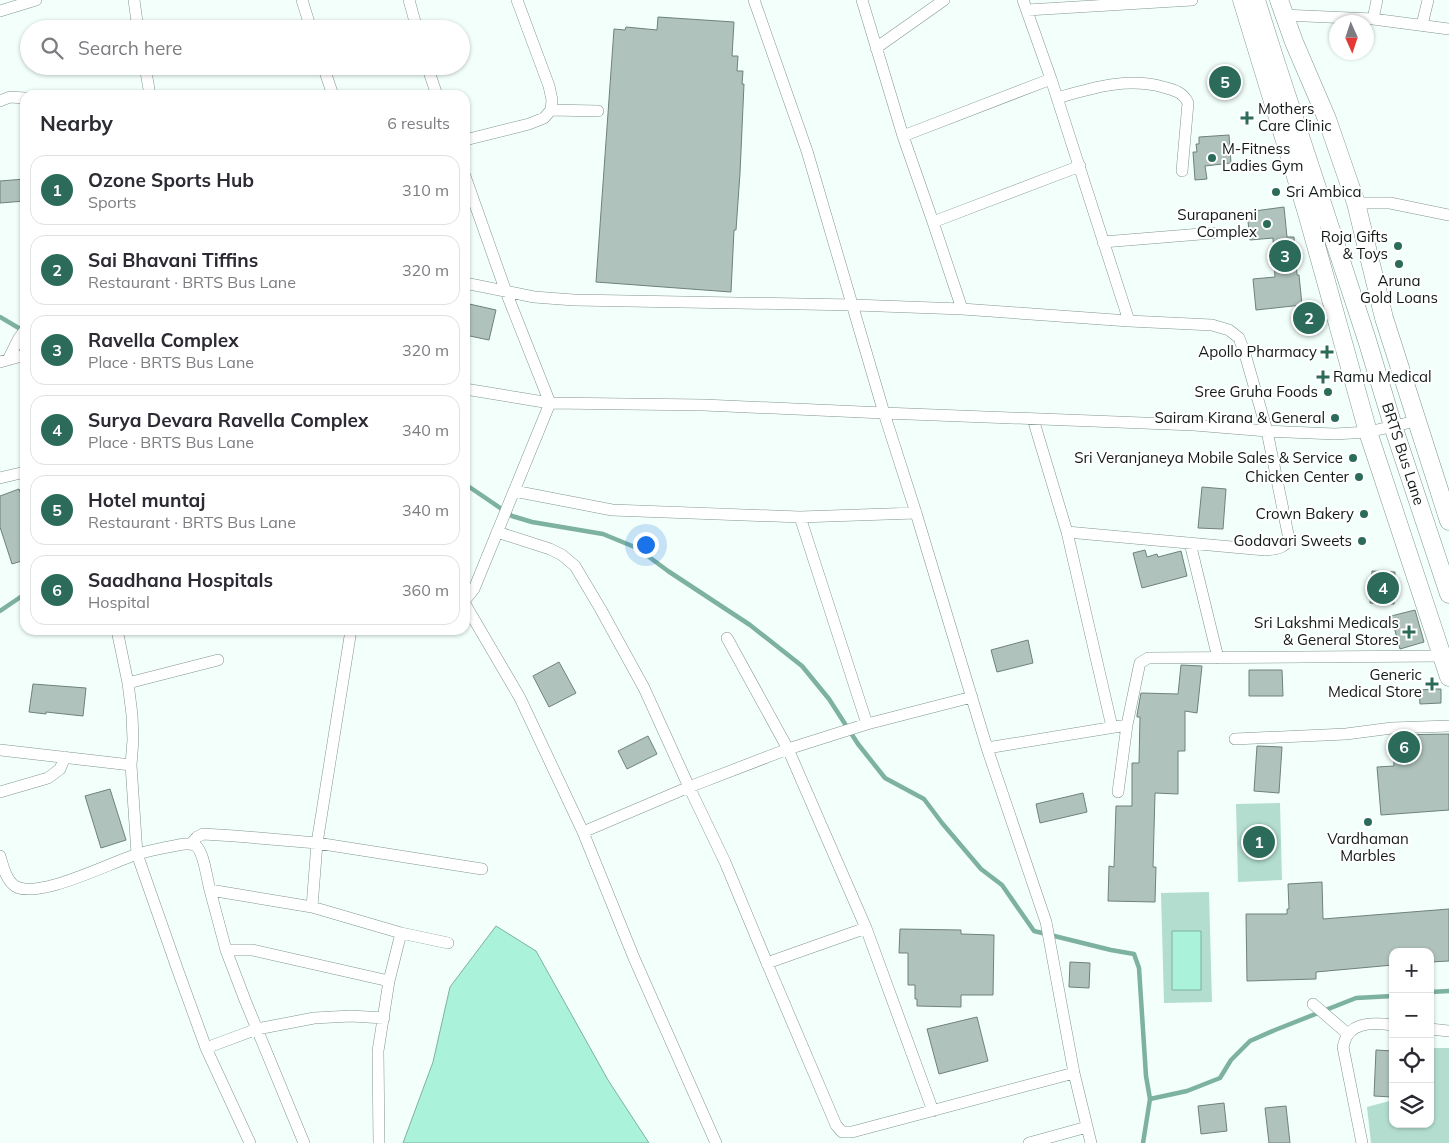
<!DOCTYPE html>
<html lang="en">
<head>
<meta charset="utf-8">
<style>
  :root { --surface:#fff; --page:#f2f2f3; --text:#2b2b33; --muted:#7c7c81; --line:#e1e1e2; --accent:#2c6b5a }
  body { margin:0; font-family:Mulish,sans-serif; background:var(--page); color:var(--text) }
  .controls { position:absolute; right:15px; bottom:15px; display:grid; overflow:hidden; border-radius:10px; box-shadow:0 1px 4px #0004 }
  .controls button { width:45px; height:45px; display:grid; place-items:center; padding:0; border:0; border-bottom:1px solid var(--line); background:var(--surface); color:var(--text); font:25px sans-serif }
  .compass { position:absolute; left:1329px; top:15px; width:45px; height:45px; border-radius:50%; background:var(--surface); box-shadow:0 1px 4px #0004; rotate:177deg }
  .you { position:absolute; left:645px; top:544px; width:18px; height:18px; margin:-12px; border:4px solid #fff; border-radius:50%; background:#1a73e8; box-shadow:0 0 0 8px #1a73e833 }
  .badge { display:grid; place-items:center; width:32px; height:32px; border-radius:50%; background:var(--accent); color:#fff; font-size:16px; font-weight:700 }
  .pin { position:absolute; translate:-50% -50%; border:2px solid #fff; box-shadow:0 1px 5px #0006 }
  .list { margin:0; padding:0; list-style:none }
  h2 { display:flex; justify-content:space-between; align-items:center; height:65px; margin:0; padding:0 20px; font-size:21px }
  h2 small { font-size:16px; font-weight:400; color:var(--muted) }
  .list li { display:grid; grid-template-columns:32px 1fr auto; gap:15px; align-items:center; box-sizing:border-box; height:70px; margin:0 10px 10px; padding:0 10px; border:1px solid var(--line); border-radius:15px }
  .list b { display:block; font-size:19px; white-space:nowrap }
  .list p { margin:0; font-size:16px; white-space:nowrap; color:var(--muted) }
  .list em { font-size:16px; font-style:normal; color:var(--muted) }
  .icon { flex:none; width:28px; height:28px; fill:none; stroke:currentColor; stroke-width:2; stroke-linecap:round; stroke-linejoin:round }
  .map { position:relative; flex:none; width:1449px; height:1143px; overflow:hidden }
  .search { position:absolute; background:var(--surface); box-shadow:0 1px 4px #0004; left:20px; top:20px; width:450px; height:55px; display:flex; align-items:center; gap:12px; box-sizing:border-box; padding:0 18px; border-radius:28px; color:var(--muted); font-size:19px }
  .panel { position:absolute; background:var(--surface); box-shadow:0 1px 4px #0004; left:20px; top:90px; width:450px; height:545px; border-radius:15px }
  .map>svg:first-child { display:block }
  .green { fill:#b3decf }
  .water { fill:#abf2da; stroke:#7db1a0 }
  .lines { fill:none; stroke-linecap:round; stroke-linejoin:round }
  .stream { stroke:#7db1a0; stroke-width:4.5 }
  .building { fill:#afc3bc; stroke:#6e817a }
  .street-casing { stroke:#82968f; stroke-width:12 }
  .primary-casing { stroke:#82968f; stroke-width:19 }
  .street { stroke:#fff; stroke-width:11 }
  .primary { stroke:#fff; stroke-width:18 }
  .poi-dot { fill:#2c6b5a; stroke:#fff; stroke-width:2 }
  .labels { text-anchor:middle; stroke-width:4; stroke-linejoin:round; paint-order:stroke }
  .poi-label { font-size:15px; fill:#121a17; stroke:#fff; text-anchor:end }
  .street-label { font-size:15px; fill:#121a17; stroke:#fff }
</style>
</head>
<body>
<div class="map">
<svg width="1449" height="1143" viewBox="0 0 1449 1143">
  <rect width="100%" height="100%" fill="#f2fffa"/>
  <!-- green -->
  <path class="green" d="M1280,803L1282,880L1238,882L1236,804Z
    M1209,892L1212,1002L1164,1003L1161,893Z
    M1430,1048H1449V1143H1371L1367,1107L1393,1100V1124H1430Z"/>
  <!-- water -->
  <path class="water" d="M496,926L536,951L608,1080L649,1143H403L433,1062L450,987Z
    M1172,931H1201V990H1172Z"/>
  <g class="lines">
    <!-- stream -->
    <path class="stream" d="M0,317L22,330
      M465,484L512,516L532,522L603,534L637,548L668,571L750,625L802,666L829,699L858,744L885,778L924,799L942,823L981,869L1002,885L1034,931L1111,950L1134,954L1139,968L1146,1076L1150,1099L1187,1091L1220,1078L1231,1060L1250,1041L1275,1030L1356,998L1393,996
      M0,611L25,594
      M1430,992L1449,991
      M1143,1143L1150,1099"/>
  </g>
  <!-- building -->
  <path class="building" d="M658,17L734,22L732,56H738L737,71H743L742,84H744L740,173L736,230H734L731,292L596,282L614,29L625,30L626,27L657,30Z
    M1229,135L1231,163L1205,166L1207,179L1195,180L1193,152H1197L1196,144H1199V137Z
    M25,179V201L0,203V181Z
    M1284,207L1287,237H1294L1297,275H1299L1302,305L1256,310L1253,279L1275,277L1273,238L1250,240L1247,212Z
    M465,303L496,310L489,340L465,335Z
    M1202,487L1226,489L1223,529L1198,528Z
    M19,489L25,507V560L12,564L0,527V496Z
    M1145,550L1147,557L1157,554L1158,557L1181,551L1187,576L1142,588L1133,553Z
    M1372,571L1395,572L1394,604L1370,603Z
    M1415,610L1424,642L1400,649L1391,616Z
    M1028,640L1033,663L997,672L991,650Z
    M559,662L576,693L549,707L533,676Z
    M1181,665L1202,666L1197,713L1185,711V751H1178V794L1155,793L1153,867H1156L1155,902L1108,901L1109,866L1114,867L1116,806H1132V763H1139L1140,717H1137V715L1141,693L1178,694Z
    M1249,670H1282L1283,696H1249Z
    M33,684L86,688L83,716L46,712V714L29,712Z
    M1437,689H1441V703L1420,704L1419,690Z
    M1449,734V810L1381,815L1377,767L1394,766L1393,735Z
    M648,736L657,754L627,769L618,751Z
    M1257,746L1282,747L1279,793L1254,791Z
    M110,789L126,840L101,848L85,796Z
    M1083,793L1087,812L1040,823L1036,804Z
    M1322,882L1323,919L1449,909V961L1430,962V952H1393V965L1316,972V979L1247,981L1246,914H1287V909H1289L1288,884Z
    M900,929L961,930V934L994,935L993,995H961V1007L917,1006V999H915V985H908V953H899Z
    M1070,962L1090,963L1089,988L1069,987Z
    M977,1017L988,1061L939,1074L927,1029Z
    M1376,1050L1393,1051L1392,1097L1374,1096Z
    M1224,1103L1227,1131L1201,1134L1198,1106Z
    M1286,1106L1290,1143H1269L1265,1108Z"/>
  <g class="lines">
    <!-- street casing -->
    <g class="street-casing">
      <path id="street" d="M134,0L138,29
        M302,0L311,29
        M409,0L417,29
        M862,0L903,136L933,222L962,309
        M1023,0L1051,79L1129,321
        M1027,10L1192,0
        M0,11L36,0
        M1283,15L1373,19L1449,29
        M1373,19L1377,0
        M1422,25L1428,0
        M876,48L944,0
        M145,66L150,95
        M323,66L333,95
        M427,66L437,95
        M1057,98C1092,88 1127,77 1163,87C1174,90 1183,92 1188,103L1182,171
        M0,101L10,97L25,98
        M551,110L598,111
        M903,136L1051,79
        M465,140L529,124L544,118L551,110L552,100L549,86L517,0
        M465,176L506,292L550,403L474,589L465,600
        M1356,203H1390L1449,215
        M933,222L1080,166
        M1103,242L1213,233
        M465,283L534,297L574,300L854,305L962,309L1129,321L1212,325L1229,330L1239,338L1245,354L1267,431L1289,539C1284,549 1275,549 1265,550L1067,532L1112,727
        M8,360L19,338L25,330
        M0,362L25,355
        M465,389L550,403L704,405L884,413L807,151L754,0
        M1033,419L1067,532
        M0,478L25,472
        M514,491L612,510L800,517
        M916,513L884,413L1194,425L1267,431L1335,434L1368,432L1416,421
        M497,532L550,549L562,555L575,566L600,608L644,688L689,787L788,749L867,724L800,517L916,513L987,748L1127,725
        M1190,543L1218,658
        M465,604L520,698L583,832L634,958L716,1143
        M117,630L128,683L132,715L133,740L131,765L137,854L177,968L206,1048L250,1143
        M727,638L788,749L866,928L933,1111
        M128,683L218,660
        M867,724L972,697
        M1235,739L1346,734L1392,728L1449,726
        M987,748L1046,922L1074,1073L1091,1143
        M0,750L131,765
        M0,792L48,778L60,769L65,757
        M1118,792L1127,725L1139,667L1140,663L1148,658L1442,656
        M583,832L689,787L725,862L767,963L866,928
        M191,844L197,837L203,834L235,836L317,843L482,869
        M0,856C3,866 6,880 15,886C38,900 109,863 135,855C151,850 168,847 184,844C188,844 192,843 196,846C204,852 207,880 210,890
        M312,907L401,933L448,943
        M226,950H252L389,981
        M767,963L836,1125L842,1132H852L1074,1073
        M1313,1004L1348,1034
        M1430,1029L1449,1031
        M206,1048L257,1029L314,1018L351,1016L384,1018
        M304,1143L245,1000L226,950L210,890L312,907L317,843L351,630
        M379,1143L378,1051L389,981L401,933
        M1029,1143L1087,1127
        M1362,1143L1343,1047C1344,1044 1345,1039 1347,1036C1356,1021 1378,1023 1393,1025"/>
    </g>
    <!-- primary casing -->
    <g class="primary-casing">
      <path id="primary" d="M1242,0L1307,213L1368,432L1449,677
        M1256,0L1275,60L1367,340L1393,426L1449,594
        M1279,0L1294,42L1327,119L1356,203L1384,318L1449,521"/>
    </g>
    <!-- street -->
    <use href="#street" class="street"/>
    <!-- primary -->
    <use href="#primary" class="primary"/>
  </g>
  <!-- markers -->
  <g class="poi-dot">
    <path d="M1244.5 110.5h5v5h5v5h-5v5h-5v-5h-5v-5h5z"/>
    <circle cx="1212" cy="158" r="5"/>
    <circle cx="1276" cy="192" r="5"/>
    <circle cx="1267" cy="224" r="5"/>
    <circle cx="1398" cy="246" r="5"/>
    <circle cx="1399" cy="264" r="5"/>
    <path d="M1324.5 344.5h5v5h5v5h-5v5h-5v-5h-5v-5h5z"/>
    <path d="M1320.5 369.5h5v5h5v5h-5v5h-5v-5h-5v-5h5z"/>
    <circle cx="1328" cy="392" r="5"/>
    <circle cx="1335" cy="418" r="5"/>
    <circle cx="1353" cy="458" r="5"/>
    <circle cx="1359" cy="477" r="5"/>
    <circle cx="1364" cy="514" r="5"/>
    <circle cx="1362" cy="541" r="5"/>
    <path d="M1406.5 624.5h5v5h5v5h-5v5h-5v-5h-5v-5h5z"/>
    <path d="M1429.5 676.5h5v5h5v5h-5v5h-5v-5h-5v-5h5z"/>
    <circle cx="1368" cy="822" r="5"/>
  </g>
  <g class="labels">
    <!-- poi labels -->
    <g class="poi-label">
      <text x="1258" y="114" text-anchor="start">Mothers<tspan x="1258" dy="17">Care Clinic</tspan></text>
      <text x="1222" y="154" text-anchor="start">M-Fitness<tspan x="1222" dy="17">Ladies Gym</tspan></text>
      <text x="1286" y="197" text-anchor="start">Sri Ambica</text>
      <text x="1257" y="220">Surapaneni<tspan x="1257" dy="17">Complex</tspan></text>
      <text x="1388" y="242">Roja Gifts<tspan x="1388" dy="17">&amp; Toys</tspan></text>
      <text x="1399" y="286" text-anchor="middle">Aruna<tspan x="1399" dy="17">Gold Loans</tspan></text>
      <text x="1317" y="357">Apollo Pharmacy</text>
      <text x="1333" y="382" text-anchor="start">Ramu Medical</text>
      <text x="1318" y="397">Sree Gruha Foods</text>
      <text x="1325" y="423">Sairam Kirana &amp; General</text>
      <text x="1343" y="463">Sri Veranjaneya Mobile Sales &amp; Service</text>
      <text x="1349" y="482">Chicken Center</text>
      <text x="1354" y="519">Crown Bakery</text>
      <text x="1352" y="546">Godavari Sweets</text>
      <text x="1399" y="628">Sri Lakshmi Medicals<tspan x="1399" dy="17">&amp; General Stores</tspan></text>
      <text x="1422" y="680">Generic<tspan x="1422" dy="17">Medical Store</tspan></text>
      <text x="1368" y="844" text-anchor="middle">Vardhaman<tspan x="1368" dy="17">Marbles</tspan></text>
    </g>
    <!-- street labels -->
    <g class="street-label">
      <text transform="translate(1403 454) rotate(72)" y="5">BRTS Bus Lane</text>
    </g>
  </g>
</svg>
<div class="controls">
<button>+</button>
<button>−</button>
<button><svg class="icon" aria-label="locate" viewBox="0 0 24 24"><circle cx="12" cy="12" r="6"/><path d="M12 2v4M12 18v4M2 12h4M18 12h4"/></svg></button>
<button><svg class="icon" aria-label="layers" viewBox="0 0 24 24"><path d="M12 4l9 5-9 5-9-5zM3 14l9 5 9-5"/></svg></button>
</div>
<svg class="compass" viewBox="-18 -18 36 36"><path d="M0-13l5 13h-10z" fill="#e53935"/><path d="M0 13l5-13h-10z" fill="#7c7c81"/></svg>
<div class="you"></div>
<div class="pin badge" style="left:1259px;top:842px">1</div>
<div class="pin badge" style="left:1309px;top:318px">2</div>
<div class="pin badge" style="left:1285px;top:256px">3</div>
<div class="pin badge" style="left:1383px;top:588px">4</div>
<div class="pin badge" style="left:1225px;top:82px">5</div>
<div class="pin badge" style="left:1404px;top:747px">6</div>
<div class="search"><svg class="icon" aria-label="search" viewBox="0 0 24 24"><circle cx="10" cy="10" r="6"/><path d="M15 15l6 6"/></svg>Search here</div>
<section class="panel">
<h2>Nearby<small>6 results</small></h2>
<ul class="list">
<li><span class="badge">1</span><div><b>Ozone Sports Hub</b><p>Sports</p></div><em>310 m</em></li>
<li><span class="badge">2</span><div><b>Sai Bhavani Tiffins</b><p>Restaurant · BRTS Bus Lane</p></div><em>320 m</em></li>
<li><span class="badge">3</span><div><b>Ravella Complex</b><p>Place · BRTS Bus Lane</p></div><em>320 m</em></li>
<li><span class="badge">4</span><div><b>Surya Devara Ravella Complex</b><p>Place · BRTS Bus Lane</p></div><em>340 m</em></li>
<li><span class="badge">5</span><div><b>Hotel muntaj</b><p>Restaurant · BRTS Bus Lane</p></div><em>340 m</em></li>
<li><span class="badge">6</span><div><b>Saadhana Hospitals</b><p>Hospital</p></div><em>360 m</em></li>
</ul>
</section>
</div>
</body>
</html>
